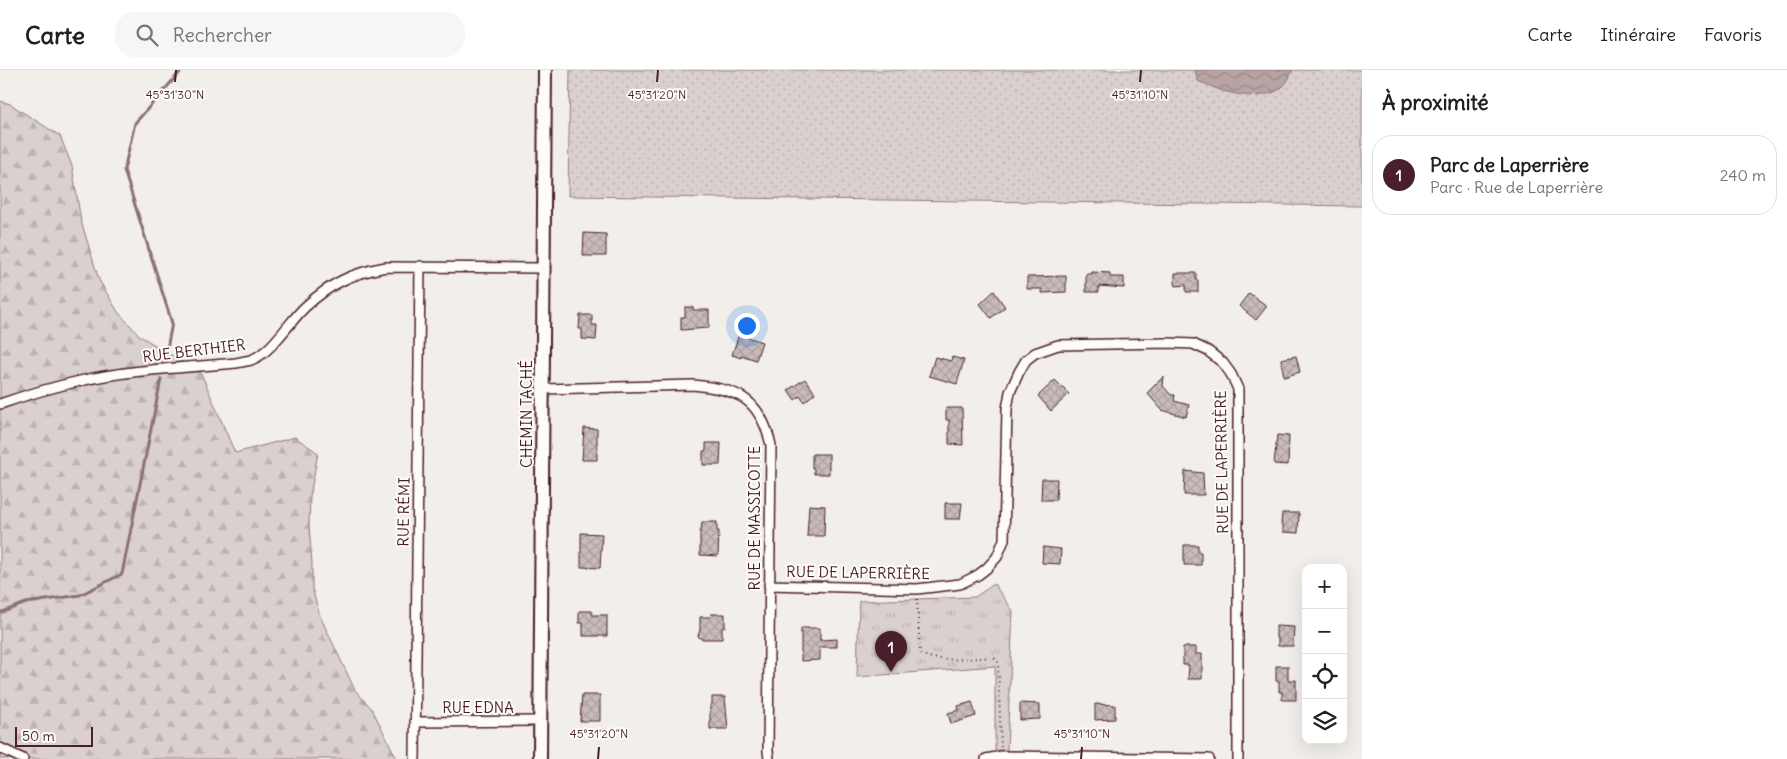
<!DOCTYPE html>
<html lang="fr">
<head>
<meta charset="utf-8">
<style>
  :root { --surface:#fff; --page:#f6f6f6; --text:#202124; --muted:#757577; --line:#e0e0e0; --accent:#4a1f2b }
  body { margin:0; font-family:Delius,sans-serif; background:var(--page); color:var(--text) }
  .controls { position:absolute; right:15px; bottom:15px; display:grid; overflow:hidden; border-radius:10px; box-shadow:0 5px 20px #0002 }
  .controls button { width:45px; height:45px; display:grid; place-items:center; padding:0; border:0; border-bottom:1px solid var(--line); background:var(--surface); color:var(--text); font:25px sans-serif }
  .scale { position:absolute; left:15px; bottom:12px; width:78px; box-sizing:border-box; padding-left:5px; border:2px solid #4a1f2b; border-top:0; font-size:14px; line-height:18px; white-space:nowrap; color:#4a1f2b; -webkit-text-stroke:4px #fdfcf7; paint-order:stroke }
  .you { position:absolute; left:746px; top:255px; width:18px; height:18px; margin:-12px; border:4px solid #fff; border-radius:50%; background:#1a73e8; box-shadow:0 0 0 8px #1a73e833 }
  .badge { display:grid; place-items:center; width:32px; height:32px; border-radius:50%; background:var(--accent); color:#fff; font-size:16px; font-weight:700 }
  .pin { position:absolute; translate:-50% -41px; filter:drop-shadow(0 1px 2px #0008) }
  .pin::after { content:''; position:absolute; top:26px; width:18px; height:15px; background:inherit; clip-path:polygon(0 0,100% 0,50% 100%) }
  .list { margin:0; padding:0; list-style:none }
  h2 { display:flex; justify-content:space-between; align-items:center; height:65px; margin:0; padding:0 20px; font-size:21px }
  h2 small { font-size:16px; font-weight:400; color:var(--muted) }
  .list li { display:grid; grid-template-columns:32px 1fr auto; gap:15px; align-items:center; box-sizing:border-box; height:80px; margin:0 10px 10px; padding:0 10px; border:1px solid var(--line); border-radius:20px }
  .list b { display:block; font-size:19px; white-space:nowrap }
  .list p { margin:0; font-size:16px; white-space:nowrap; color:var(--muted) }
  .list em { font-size:16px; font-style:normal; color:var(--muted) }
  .icon { flex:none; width:28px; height:28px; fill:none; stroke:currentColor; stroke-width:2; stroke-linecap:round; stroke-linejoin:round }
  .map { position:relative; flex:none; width:1362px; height:689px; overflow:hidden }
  header { display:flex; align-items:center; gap:30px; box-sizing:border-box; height:70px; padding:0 25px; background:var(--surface); border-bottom:1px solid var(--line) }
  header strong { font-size:24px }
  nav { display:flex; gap:28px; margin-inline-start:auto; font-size:18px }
  .search { width:350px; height:45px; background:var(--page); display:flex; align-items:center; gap:12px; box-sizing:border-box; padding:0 18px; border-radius:20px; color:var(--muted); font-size:19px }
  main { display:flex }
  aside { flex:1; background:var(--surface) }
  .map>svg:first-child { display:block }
  .grass { fill:url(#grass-dots); stroke:#92787d }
  .forest { fill:url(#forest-firs); stroke:#92787d }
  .park { fill:url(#park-tufts); stroke:#92787d }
  .water { fill:url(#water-waves); stroke:#8b6f75 }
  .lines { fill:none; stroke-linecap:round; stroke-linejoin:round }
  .stream { stroke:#8b6f75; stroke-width:3 }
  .building { fill:url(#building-cross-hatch); stroke:#4a1f2b }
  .street-casing { stroke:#4a1f2b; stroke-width:12 }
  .secondary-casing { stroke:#4a1f2b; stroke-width:16 }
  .path { stroke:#4a1f2b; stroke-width:2; stroke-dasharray:1 4; stroke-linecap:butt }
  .street { stroke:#fdfcf7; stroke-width:9 }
  .secondary { stroke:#fdfcf7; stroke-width:12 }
  .ticks { fill:none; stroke:#4a1f2b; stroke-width:2 }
  .labels { text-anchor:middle; stroke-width:4; stroke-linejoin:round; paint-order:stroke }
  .street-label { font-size:15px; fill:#4a1f2b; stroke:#fdfcf7 }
  .ticks-label { font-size:12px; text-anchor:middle; fill:#4a1f2b; stroke:#fdfcf7; stroke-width:4; stroke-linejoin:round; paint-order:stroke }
</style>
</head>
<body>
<header>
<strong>Carte</strong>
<div class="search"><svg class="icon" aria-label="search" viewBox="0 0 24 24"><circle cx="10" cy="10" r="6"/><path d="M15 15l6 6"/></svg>Rechercher</div>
<nav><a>Carte</a><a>Itinéraire</a><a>Favoris</a></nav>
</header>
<main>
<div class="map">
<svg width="1362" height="689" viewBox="0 0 1362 689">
  <defs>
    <pattern id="grass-dots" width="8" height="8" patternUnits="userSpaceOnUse" patternTransform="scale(1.25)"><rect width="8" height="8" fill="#d9d0cf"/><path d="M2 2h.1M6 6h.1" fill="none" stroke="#bcb2b2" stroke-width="1.8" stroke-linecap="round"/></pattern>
    <pattern id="forest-firs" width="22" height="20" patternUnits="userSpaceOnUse" patternTransform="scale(1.25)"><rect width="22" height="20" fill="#d9d0cf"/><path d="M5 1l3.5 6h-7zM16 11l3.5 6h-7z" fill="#bcb2b2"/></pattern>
    <pattern id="park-tufts" width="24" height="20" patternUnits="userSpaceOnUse" patternTransform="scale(1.25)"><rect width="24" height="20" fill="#d9d0cf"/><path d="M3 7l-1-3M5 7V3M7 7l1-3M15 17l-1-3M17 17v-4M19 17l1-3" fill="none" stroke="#bcb2b2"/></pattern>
    <pattern id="water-waves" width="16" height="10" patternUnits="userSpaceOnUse" patternTransform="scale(1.25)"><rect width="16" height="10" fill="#b7a5a6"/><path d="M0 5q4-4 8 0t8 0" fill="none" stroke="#978687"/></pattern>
    <pattern id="building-cross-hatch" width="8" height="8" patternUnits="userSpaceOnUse" patternTransform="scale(1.25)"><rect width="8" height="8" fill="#c8bbbb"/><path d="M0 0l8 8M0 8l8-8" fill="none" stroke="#ada0a1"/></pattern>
  </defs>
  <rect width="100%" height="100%" fill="#f2efeb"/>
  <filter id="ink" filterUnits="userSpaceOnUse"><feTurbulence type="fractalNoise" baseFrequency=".02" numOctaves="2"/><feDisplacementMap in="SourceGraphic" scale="10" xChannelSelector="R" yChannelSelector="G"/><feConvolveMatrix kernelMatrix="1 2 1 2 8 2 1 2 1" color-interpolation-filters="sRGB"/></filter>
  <g filter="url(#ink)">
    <!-- grass -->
    <path class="grass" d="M570,0H1362V136L568,126Z"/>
    <!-- forest -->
    <path class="forest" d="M0,31L10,34L60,66L72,96L81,151L99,210L118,242L140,266L201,303L235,383L295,367L318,383L310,426L309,456L312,493V518L320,546L355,620L372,639L397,689H0Z"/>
    <!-- park -->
    <path class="park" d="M994,514L1013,541L1007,680H995V596L857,607L859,531L975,527Z"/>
    <!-- water -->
    <path class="water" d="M1195,0H1292C1285,30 1251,28 1227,22C1217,20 1207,14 1198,11Z"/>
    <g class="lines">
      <!-- stream -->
      <path class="stream" d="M165,289L172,253L124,100L135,53L182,0
        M0,543L26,533L80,525L122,504L161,309"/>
    </g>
    <!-- building -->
    <path class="building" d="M584,163L606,164V186H583Z
      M1092,202L1110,203V207H1124V218L1099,216V222H1086V204H1092Z
      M1175,203H1196V210H1198V222H1186V215L1175,216Z
      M1066,206V222L1042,223V219H1027V207Z
      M994,221L1005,237L991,248L980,234Z
      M1249,223L1267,236L1256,250L1239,236Z
      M685,237H693V240H709V258L681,260V247H685Z
      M580,245H592V255H597L596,270L582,269V259H579Z
      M739,264L762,272L756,290L741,285V288L732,285Z
      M1296,286L1300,302L1284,307L1281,289Z
      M935,287L951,291L952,287L964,290L957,314L929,306Z
      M1164,306L1163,316L1171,325H1175L1174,331L1189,335L1186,347L1162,340L1147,323Z
      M805,309L815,323L804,332L800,326L795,330L788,320Z
      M1055,310L1069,324L1051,341L1038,326Z
      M946,338H962L963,375L949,374V350H946Z
      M584,358L597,359V390H582Z
      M1277,365L1289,366L1288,395L1274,394Z
      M706,373H721L720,395H703V381H706Z
      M812,384H829V404H814V398H812Z
      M1185,401L1203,403L1204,425H1184Z
      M1042,409H1057L1056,430H1041Z
      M945,433H962L960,449H945Z
      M809,435L825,436L824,466H807Z
      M1282,443H1299L1298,463L1283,462V455H1281Z
      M702,452H717V461H719L718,486L700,485V461H701Z
      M581,463L602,464L600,498L581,497Z
      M1184,475H1198V482H1201V495H1184Z
      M1043,477L1061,479L1060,494L1042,493Z
      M579,541H592V545H607V566H583V553H579Z
      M711,544H725V557H722V569H701L698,566L700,560V547H710Z
      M1276,556L1294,557L1293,576H1278V568H1276Z
      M801,558H820V570L837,569V577H820V590L801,591Z
      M1183,577H1196V584H1202V609H1188L1189,595H1183Z
      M1276,596H1288V610H1296V630H1282V622H1279V611H1276Z
      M582,625H600V651H580Z
      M712,627H725L728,659H710V635H712Z
      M972,632L976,646L951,654L948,643L959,640L958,636Z
      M1020,633L1040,634V649L1020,650Z
      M1095,634L1115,635V649L1095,650Z"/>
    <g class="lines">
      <!-- street casing -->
      <g class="street-casing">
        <path id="street" d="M544,319L693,315C738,319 760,328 771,375L768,681L769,689
          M0,334C26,325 53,317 80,311C131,299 184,298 236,293C241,292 246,291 251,290C272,282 289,252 305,237C331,213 352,203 386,197L544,198
          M769,515L917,519L960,514L978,505L987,498L997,487L1004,470L1007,339L1010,322L1019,302L1026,290L1035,283L1058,275L1168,273L1193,274L1208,281L1223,293L1231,304L1238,319V689
          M415,652L540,651
          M0,678L23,689
          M415,689L420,196
          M986,689L1002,686L1209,689"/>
      </g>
      <!-- secondary casing -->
      <g class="secondary-casing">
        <path id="secondary" d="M540,689L545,0"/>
      </g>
      <!-- path -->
      <path class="path" d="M917,529L920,583C937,594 973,588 993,587L998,591L1001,677"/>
      <!-- street -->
      <use href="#street" class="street"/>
      <!-- secondary -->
      <use href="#secondary" class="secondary"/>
    </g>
  </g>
  <!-- ticks -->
  <path class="ticks" d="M175,12L176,0M657,12L658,0M1140,12L1141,0M598,689L599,677M1081,689L1082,677"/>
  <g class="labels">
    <!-- street labels -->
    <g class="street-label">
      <text transform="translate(194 281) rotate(-7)" y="5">RUE BERTHIER</text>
      <text transform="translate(527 344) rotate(-90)" y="5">CHEMIN TACHÉ</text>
      <text transform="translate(1222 392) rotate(-91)" y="5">RUE DE LAPERRIÈRE</text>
      <text transform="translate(404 442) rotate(-89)" y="5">RUE RÉMI</text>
      <text transform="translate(755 448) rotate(-90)" y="5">RUE DE MASSICOTTE</text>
      <text transform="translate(858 503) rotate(1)" y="5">RUE DE LAPERRIÈRE</text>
      <text x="478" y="643">RUE EDNA</text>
    </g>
  </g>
  <g class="ticks-label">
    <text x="175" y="29">45°31'30"N</text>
    <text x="657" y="29">45°31'20"N</text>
    <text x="1140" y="29">45°31'10"N</text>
    <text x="599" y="668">45°31'20"N</text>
    <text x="1082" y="668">45°31'10"N</text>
  </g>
</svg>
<div class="controls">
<button>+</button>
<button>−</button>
<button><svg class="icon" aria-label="locate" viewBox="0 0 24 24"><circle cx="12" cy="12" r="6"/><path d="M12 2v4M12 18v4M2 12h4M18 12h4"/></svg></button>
<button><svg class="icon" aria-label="layers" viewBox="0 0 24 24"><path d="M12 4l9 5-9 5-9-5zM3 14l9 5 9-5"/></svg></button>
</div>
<div class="scale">50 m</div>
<div class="you"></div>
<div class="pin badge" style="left:891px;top:602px">1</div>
</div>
<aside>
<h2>À proximité<small></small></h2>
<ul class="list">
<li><span class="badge">1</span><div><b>Parc de Laperrière</b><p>Parc · Rue de Laperrière</p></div><em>240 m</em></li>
</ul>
</aside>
</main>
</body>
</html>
